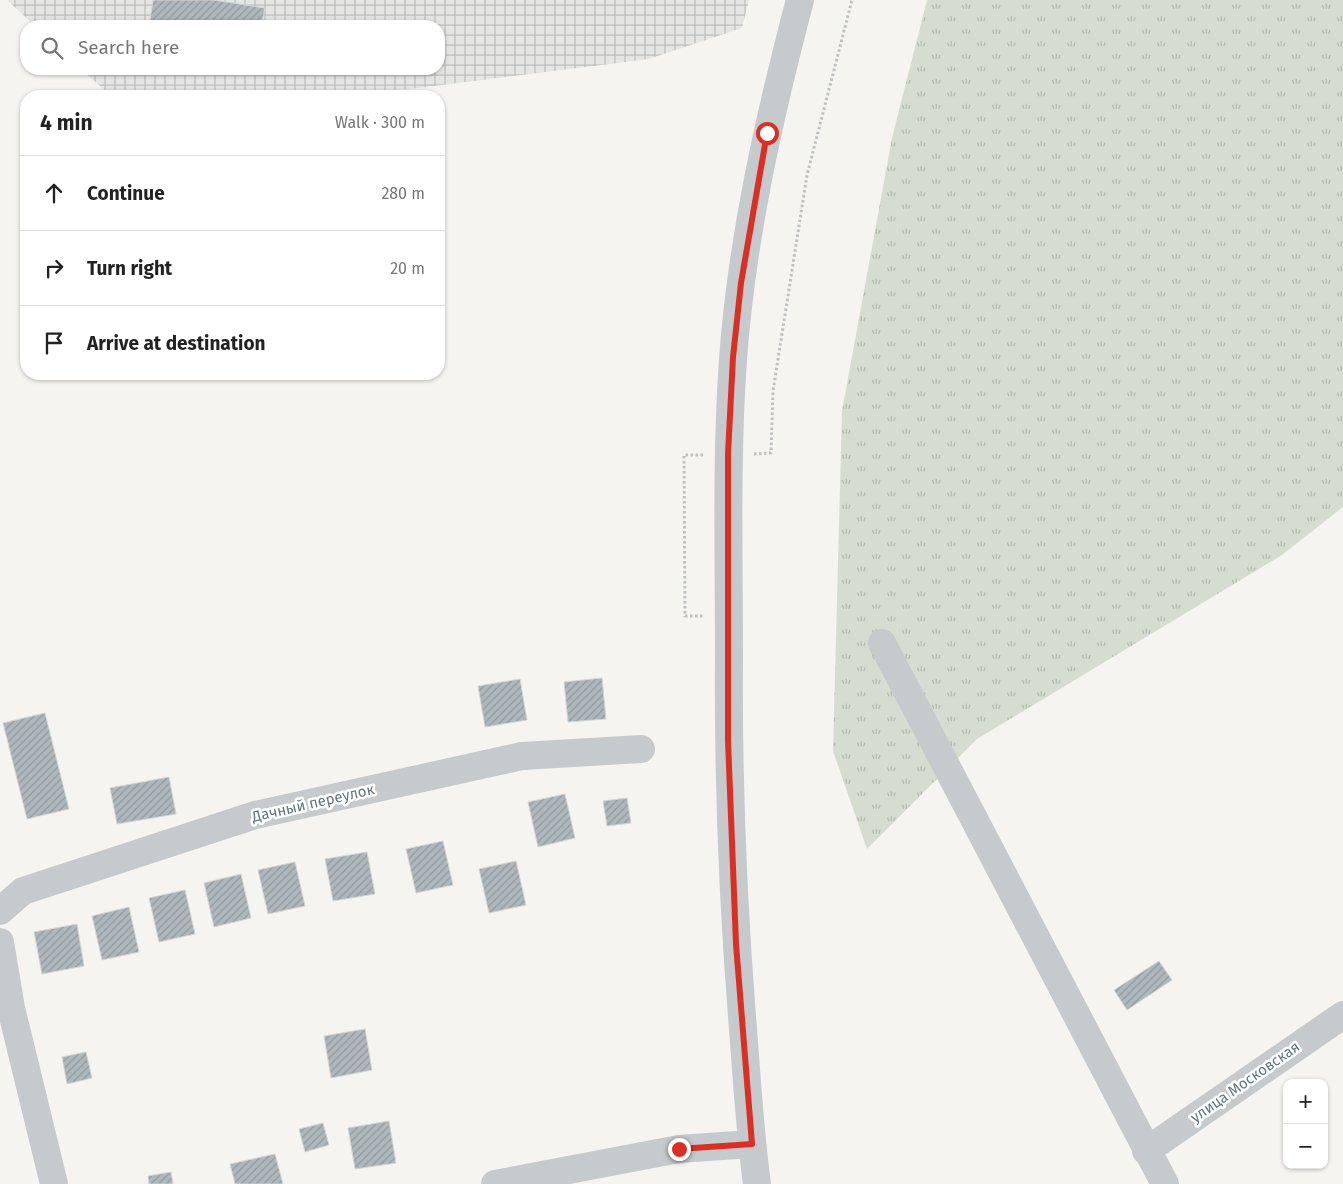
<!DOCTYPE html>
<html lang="en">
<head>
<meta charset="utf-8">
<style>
  :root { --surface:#fff; --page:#f6f6f6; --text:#222; --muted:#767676; --line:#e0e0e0 }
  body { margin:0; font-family:"Fira Sans",sans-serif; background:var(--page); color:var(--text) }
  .controls { position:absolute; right:15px; bottom:15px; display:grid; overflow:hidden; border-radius:10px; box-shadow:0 1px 4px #0004 }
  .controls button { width:45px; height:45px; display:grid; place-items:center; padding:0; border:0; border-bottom:1px solid var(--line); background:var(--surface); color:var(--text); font:25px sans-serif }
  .stop { position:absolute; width:15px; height:15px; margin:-11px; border:4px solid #d93025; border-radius:50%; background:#fff }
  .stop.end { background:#d93025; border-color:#fff; box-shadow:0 1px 5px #0008 }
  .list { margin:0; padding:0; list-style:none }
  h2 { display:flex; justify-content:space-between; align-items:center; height:65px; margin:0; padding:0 20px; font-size:21px }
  h2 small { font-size:16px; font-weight:400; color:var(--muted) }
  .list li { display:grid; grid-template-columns:32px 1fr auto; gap:15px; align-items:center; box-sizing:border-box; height:75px; padding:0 20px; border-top:1px solid var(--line) }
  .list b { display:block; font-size:19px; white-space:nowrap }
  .list em { font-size:16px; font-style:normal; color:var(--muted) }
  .icon { flex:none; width:28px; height:28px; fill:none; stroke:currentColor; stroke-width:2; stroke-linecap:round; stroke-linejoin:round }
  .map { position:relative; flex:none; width:1343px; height:1184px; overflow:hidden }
  .search { position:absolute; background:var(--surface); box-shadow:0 1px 4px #0004; left:20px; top:20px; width:425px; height:55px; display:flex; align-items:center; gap:12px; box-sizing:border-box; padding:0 18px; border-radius:20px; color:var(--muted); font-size:19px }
  .panel { position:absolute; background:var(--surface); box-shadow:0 1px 4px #0004; left:20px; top:90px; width:425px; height:290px; border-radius:20px }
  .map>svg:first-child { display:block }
  .industrial { fill:url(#industrial-grid) }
  .grass { fill:url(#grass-tufts) }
  .building { fill:url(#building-hatch); stroke:#d6d5d3 }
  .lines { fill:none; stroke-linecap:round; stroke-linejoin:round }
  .path { stroke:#bec1c2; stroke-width:3; stroke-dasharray:2.5 2.5; stroke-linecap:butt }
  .minor { stroke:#c6cacc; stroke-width:28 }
  .route { stroke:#d93025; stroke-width:6 }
  .labels { text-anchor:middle; stroke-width:5; stroke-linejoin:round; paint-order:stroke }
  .street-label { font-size:15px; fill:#607784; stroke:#fff }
</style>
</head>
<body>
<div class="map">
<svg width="1343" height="1184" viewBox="0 0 1343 1184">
  <defs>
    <pattern id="industrial-grid" width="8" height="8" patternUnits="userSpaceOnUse" patternTransform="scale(1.25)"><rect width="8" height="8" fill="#e5e6e3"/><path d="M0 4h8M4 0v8" fill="none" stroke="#bdbfbe"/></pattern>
    <pattern id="grass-tufts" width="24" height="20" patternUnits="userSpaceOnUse" patternTransform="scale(1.25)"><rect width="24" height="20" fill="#d6ddd0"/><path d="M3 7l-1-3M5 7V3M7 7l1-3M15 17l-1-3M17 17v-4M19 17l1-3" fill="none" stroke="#b1b8ae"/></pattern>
    <pattern id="building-hatch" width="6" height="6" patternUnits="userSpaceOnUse" patternTransform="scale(1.25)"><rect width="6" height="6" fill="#aeb7bb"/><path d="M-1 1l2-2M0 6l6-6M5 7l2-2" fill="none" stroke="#919a9e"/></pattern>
  </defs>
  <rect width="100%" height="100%" fill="#f5f4f0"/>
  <!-- industrial -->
  <path class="industrial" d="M7,0H749L742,28L649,59L354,96H111L81,69H439V26H35Z"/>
  <!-- grass -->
  <path class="grass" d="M927,0H1343V507L1282,555L977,739L867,849L833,751L842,411L892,138Z"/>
  <!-- building -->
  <path class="building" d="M153,0H214L265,8L261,26H149Z
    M602,678L606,719L568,722L564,682Z
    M520,679L527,720L485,727L478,686Z
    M45,713L69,809L27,819L3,723Z
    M169,777L176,814L117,824L110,788Z
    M565,794L575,838L538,847L528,802Z
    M627,798L631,823L607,826L603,801Z
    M443,841L453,885L416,893L406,849Z
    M367,852L375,894L333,901L325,859Z
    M516,861L526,905L489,913L479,869Z
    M295,862L305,906L268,914L258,870Z
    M241,874L251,918L214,927L204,883Z
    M185,890L195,934L159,942L149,898Z
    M129,907L139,952L102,960L92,916Z
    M77,924L84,966L42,974L34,932Z
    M1159,961L1172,980L1127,1010L1114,990Z
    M365,1029L372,1070L331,1078L324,1036Z
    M86,1052L92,1078L67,1084L62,1057Z
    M389,1121L396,1163L355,1169L348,1128Z
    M323,1123L329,1145L305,1152L299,1129Z
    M275,1154L283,1184H235L230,1164Z
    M171,1172L173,1184H149L148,1176Z"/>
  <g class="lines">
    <!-- path -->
    <path class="path" d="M754,454L771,453L773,391L807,175L852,0
      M703,455H684L685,616H704"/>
    <!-- minor -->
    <path class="minor" d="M882,643L1165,1184
      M0,911L23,891L255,815L522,756L641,749
      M0,942L11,1008L54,1184
      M1146,1151L1343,1015
      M495,1184L679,1149L751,1144
      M757,1184C750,1133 747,1081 743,1029C733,906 728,782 729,658C729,558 726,458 733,359C742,237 769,118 800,0"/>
  </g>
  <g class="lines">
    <!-- route -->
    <path class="route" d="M679,1149L752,1144L736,944L728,740V454L733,357L741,283L767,133"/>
  </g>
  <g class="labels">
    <!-- street labels -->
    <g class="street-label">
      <text transform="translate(313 803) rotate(-13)" y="5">Дачный переулок</text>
      <text transform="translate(1245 1082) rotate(-35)" y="5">улица Московская</text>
    </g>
  </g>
</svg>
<div class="controls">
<button>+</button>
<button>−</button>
</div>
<div class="stop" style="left:767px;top:133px"></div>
<div class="stop end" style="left:679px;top:1149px"></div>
<div class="search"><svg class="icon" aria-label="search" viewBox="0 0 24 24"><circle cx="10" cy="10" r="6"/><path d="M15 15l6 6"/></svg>Search here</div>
<section class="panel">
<h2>4 min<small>Walk · 300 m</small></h2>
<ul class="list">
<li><svg class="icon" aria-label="ahead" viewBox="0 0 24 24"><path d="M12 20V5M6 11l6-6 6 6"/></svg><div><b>Continue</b></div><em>280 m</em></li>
<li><svg class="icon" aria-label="right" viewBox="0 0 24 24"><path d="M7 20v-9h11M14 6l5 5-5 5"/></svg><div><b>Turn right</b></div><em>20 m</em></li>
<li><svg class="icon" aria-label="arrive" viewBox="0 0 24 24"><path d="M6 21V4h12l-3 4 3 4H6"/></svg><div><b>Arrive at destination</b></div></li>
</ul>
</section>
</div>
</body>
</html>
